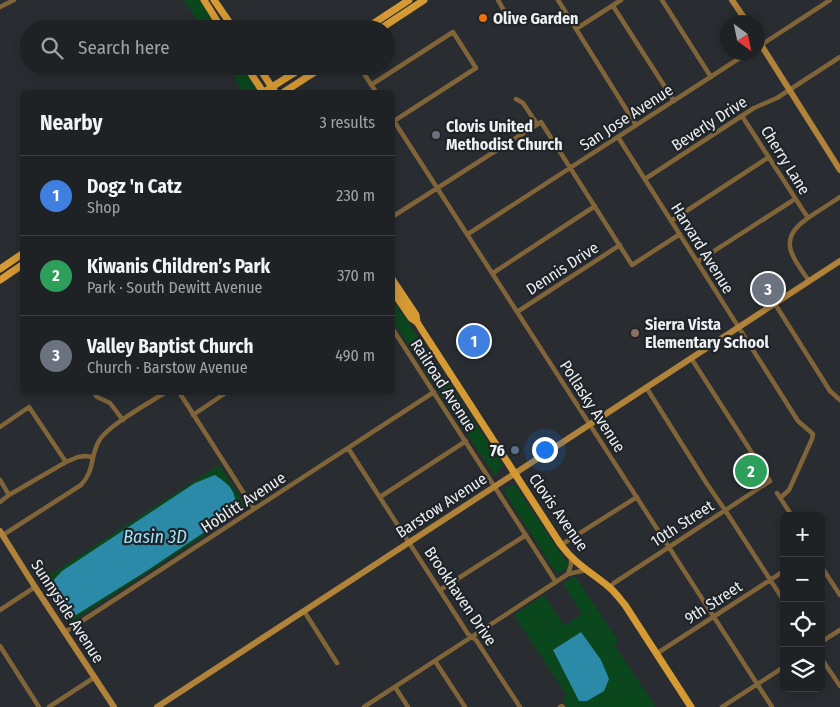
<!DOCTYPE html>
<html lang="en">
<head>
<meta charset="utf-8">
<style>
  :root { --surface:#1f2225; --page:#2c2f32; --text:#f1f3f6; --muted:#a1a4a7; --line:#3c3f42; --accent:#8c9099 }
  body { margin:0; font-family:"Fira Sans Condensed",sans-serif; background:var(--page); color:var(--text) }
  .controls { position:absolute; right:15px; bottom:15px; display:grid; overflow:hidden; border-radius:8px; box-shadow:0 2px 12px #0003 }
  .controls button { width:45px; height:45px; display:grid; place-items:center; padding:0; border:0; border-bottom:1px solid var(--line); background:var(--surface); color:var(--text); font:25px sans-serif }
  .compass { position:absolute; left:720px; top:15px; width:45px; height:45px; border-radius:50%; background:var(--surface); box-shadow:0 2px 12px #0003; rotate:147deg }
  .you { position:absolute; left:544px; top:449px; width:18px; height:18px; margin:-12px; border:4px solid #fff; border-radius:50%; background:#1a73e8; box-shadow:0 0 0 8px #1a73e833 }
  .badge { display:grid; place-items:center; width:32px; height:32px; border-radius:50%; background:var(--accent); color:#fff; font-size:16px; font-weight:700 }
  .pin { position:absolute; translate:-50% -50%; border:2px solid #fff; box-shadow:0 1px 5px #0006 }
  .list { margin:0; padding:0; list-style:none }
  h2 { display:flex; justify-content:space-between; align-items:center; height:65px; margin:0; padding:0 20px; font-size:21px }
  h2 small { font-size:16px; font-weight:400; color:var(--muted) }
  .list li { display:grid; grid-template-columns:32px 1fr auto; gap:15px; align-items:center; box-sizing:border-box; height:80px; padding:0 20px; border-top:1px solid var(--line) }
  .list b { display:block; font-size:19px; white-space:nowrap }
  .list p { margin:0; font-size:16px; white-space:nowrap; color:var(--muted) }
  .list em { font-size:16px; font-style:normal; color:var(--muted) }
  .icon { flex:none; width:28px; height:28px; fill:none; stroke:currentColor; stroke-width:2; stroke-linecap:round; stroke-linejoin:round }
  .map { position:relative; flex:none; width:840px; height:707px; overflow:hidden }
  .search { position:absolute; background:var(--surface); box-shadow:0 2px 12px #0003; left:20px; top:20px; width:375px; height:55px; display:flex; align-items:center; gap:12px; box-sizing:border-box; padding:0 18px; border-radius:28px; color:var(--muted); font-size:19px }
  .panel { position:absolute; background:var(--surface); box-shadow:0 2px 12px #0003; left:20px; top:90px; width:375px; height:305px; border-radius:8px }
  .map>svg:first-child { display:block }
  .green { fill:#0b471d }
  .water { fill:#2c8aa9 }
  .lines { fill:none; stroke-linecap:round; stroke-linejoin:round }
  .minor { stroke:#826439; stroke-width:4.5 }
  .secondary { stroke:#b18239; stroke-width:6 }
  .primary { stroke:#d69a34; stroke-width:7 }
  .food-dot { fill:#e8710a; stroke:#1f2428; stroke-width:2 }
  .worship-dot { fill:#6b7280; stroke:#1f2428; stroke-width:2 }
  .education-dot { fill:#8d6e63; stroke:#1f2428; stroke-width:2 }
  .service-dot { fill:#5c6f8a; stroke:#1f2428; stroke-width:2 }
  .labels { text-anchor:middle; stroke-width:4.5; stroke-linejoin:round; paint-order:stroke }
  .poi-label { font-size:16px; font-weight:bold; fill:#edeff2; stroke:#1f2428; text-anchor:start }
  .street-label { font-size:16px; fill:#edeff2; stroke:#1f2428 }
  .water-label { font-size:18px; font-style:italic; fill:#9ee1fc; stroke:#1f2428 }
</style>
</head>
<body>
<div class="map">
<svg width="840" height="707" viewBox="0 0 840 707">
  <rect width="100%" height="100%" fill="#292d31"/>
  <!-- green -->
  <path class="green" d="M184,0H200L218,29H202Z
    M227,66H242L256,89L255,92H243Z
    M392,298L503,465L495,476L429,378L393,321Z
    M749,456L764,479L754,487L739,463Z
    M219,465L246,506L245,509L70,623L67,622L40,581Z
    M515,485L563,557L568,562V568L557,574L504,492L507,487Z
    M575,576L618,641L614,645L656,707H567L562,699L567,696L514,615L544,595L564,626L582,614L563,584Z"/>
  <!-- water -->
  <path class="water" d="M215,475C231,486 234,489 237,508L230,515L145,572L76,615L70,616C58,608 55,596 51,583L62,571L195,483Z
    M581,632L601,660L609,679L604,691L587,701H579L553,650Z"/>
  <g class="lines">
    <!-- minor -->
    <path class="minor" d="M498,0L509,19
      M558,0L636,125
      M662,0L711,77
      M613,6L674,101
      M0,7L14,0
      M576,29L621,0
      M758,47L830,0
      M359,66L376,92
      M371,85L453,32L476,68L394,121
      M516,99L523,103L537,124
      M742,116L808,218
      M392,118L772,707
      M618,137L798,421L813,434L812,439L789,490L780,498
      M645,179L754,108L777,98L840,57
      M392,217L541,122L632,265L680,234
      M671,221L769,157
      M468,234L749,52
      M697,262L795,199
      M493,273L595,206
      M809,281C803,272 794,261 791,251C785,232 803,221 817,212C825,207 832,202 840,197
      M775,304L830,391L840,400
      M517,312L620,245
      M392,328L556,582
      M646,387L707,484L725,510L784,601
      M94,392L97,397L110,403L123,420
      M179,392L254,509
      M193,415L227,392
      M0,427L29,407L66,462
      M348,448L468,634L476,640L520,707
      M0,480L9,495
      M777,493L792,516
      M380,497L466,441
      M0,502L9,495L66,462L78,457L85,456L93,457
      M3,535L81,485C95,470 90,456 99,441C107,426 149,403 166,392
      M561,545L637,497
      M821,566L840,595
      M568,574L571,565V558
      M610,587L614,583L770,481L691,358
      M440,590L526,535
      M0,610L35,587
      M304,611L337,663
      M65,632L434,392
      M821,642L840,630
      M0,646L39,707
      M656,654L784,571
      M821,658L840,686
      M435,661L465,707
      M395,687L408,707
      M49,707L95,677
      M364,707L568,574L586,570
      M560,707L562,706L563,707
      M722,707L784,667"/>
    <!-- secondary -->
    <path class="secondary" d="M732,0L747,22
      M758,40L840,170
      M0,531L35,587L114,707
      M157,707L840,261"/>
    <!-- primary -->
    <path class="primary" d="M204,0L222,29
      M214,0L234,29
      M365,29L409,0
      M380,29L424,0
      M246,66L263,92
      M258,66L275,92
      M264,92L305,66
      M284,92L324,66
      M0,269L22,254
      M392,279L416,315L417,322
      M0,280L22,265
      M392,290L411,318L417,322L422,330L561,545C576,565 591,572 609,587C615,592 620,599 625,605L691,707"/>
  </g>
  <!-- markers -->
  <circle class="food-dot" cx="483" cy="18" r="5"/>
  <circle class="worship-dot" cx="436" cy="135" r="5"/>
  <circle class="education-dot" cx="635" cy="333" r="5"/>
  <circle class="service-dot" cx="515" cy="450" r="5"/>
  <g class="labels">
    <!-- poi labels -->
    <g class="poi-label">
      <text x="493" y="24">Olive Garden</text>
      <text x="446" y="132">Clovis United<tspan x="446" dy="18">Methodist Church</tspan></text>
      <text x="645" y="330">Sierra Vista<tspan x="645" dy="18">Elementary School</tspan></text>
      <text x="505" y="456" text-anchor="end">76</text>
    </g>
    <!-- street labels -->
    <g class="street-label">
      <text transform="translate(626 117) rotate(-33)" y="6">San Jose Avenue</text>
      <text transform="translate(709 123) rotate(-33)" y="6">Beverly Drive</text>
      <text transform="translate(786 160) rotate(58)" y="6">Cherry Lane</text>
      <text transform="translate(703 248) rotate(58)" y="6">Harvard Avenue</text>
      <text transform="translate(562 268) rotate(-33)" y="6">Dennis Drive</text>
      <text transform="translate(444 385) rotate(57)" y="6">Railroad Avenue</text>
      <text transform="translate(593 406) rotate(57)" y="6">Pollasky Avenue</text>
      <text transform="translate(243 502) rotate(-33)" y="6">Hoblitt Avenue</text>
      <text transform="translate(441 505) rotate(-33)" y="6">Barstow Avenue</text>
      <text transform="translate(559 512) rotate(55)" y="6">Clovis Avenue</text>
      <text transform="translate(682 523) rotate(-33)" y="6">10th Street</text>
      <text transform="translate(461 596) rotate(56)" y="6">Brookhaven Drive</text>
      <text transform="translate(713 602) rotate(-33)" y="6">9th Street</text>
      <text transform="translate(68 611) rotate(57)" y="6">Sunnyside Avenue</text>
    </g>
    <!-- water labels -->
    <g class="water-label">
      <text x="155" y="543">Basin 3D</text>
    </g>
  </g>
</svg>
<div class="controls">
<button>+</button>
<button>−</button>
<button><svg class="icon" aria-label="locate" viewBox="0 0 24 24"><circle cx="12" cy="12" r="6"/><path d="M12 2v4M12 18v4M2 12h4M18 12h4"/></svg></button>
<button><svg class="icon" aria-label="layers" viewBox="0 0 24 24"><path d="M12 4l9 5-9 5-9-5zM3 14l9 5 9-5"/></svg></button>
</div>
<svg class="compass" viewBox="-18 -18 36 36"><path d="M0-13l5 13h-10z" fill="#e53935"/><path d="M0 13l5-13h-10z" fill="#a1a4a7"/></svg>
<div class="you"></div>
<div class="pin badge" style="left:474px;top:341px;background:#3f7fe0">1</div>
<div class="pin badge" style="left:751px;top:471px;background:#2e9e5b">2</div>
<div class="pin badge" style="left:768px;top:289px;background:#6b7280">3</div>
<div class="search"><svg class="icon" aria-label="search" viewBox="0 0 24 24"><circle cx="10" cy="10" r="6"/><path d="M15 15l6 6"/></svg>Search here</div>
<section class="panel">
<h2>Nearby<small>3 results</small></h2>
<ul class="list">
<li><span class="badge" style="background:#3f7fe0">1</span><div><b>Dogz 'n Catz</b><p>Shop</p></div><em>230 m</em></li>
<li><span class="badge" style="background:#2e9e5b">2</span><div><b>Kiwanis Children’s Park</b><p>Park · South Dewitt Avenue</p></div><em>370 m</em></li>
<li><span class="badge" style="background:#6b7280">3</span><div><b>Valley Baptist Church</b><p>Church · Barstow Avenue</p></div><em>490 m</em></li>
</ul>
</section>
</div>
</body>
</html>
